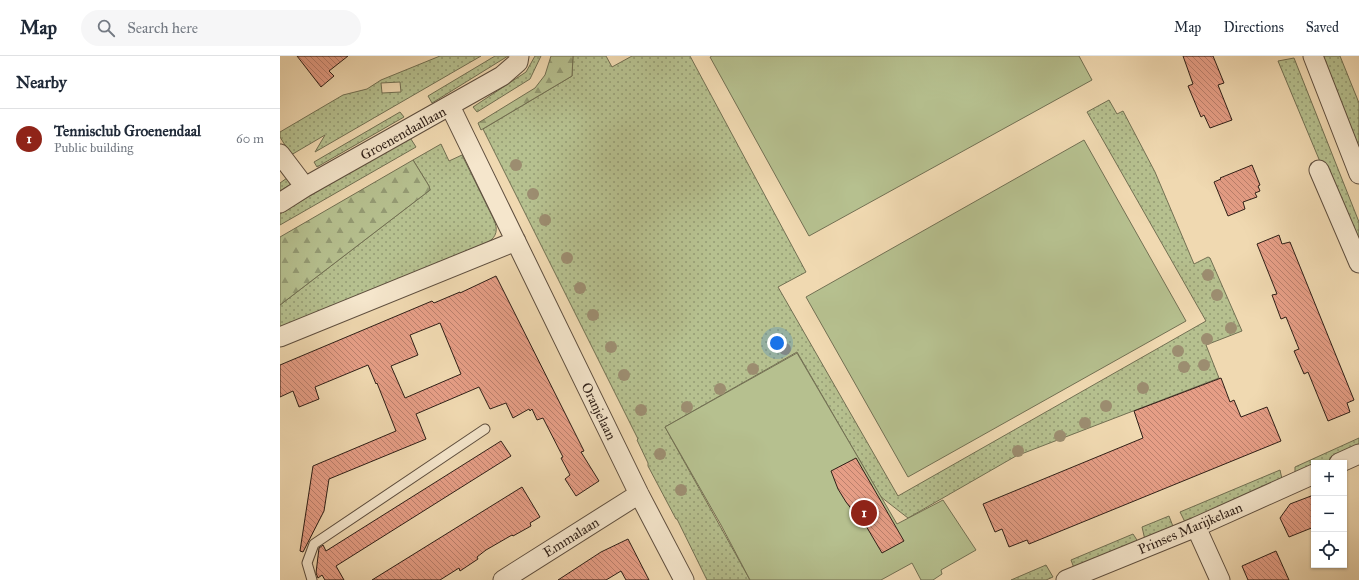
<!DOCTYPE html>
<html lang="en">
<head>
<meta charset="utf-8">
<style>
  :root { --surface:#fff; --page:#f6f6f7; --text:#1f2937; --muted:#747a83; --line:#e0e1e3; --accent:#8f2418 }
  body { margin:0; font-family:"IM FELL Great Primer",serif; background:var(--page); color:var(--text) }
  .controls { position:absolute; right:12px; bottom:12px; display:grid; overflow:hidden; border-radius:0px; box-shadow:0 1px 3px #0004 }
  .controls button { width:36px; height:36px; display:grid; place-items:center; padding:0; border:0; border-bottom:1px solid var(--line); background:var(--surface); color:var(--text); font:20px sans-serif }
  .you { position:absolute; left:497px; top:287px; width:14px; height:14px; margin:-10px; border:3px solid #fff; border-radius:50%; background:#1a73e8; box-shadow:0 0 0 6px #1a73e833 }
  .badge { display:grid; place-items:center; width:26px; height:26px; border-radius:50%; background:var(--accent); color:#fff; font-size:13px; font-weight:700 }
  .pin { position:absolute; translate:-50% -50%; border:2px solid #fff; box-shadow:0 1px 4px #0006 }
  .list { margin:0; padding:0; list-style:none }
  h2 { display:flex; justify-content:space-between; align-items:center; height:52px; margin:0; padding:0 16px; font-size:17px }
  h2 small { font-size:13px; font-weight:400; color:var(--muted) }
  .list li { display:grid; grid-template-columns:26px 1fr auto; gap:12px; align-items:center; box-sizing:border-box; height:60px; padding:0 16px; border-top:1px solid var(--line) }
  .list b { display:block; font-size:15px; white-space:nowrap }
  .list p { margin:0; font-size:13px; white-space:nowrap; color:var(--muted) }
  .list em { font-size:13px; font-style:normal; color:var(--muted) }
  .icon { flex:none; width:22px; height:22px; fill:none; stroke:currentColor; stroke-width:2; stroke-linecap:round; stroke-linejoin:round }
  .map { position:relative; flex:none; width:1079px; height:524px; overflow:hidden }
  header { display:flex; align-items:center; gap:24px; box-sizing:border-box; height:56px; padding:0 20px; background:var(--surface); border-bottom:1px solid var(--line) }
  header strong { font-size:19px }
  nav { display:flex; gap:22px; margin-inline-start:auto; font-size:14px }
  .search { width:280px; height:36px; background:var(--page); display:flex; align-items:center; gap:10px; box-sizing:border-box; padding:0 14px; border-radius:22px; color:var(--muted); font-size:15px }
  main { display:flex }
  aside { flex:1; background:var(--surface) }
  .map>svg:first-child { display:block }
  .grass { fill:url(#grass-dots); stroke:#727053; fill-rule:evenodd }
  .forest { fill:url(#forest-firs); stroke:#727053 }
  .garden { fill:#b6c08f; stroke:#727053 }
  .building { fill:url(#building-back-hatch); stroke:#2e1f17; fill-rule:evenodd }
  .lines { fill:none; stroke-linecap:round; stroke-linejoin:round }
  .lane-casing { stroke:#5e4e3e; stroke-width:11 }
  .street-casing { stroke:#5e4e3e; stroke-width:21 }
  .lane { stroke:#f5e6cc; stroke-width:9 }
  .street { stroke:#f5e6cc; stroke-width:19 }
  .tree { fill:#9c8d70 }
  .labels { text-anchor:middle; stroke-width:3; stroke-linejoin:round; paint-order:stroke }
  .street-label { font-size:14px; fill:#2e1f17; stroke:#f5e6cc }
</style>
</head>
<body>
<header>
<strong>Map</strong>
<div class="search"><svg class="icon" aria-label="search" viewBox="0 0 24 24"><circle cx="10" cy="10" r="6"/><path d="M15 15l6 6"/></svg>Search here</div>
<nav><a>Map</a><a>Directions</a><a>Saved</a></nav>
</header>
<main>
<aside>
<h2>Nearby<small></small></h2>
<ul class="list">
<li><span class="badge">1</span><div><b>Tennisclub Groenendaal</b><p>Public building</p></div><em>60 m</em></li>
</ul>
</aside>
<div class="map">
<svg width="1079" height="524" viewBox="0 0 1079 524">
  <defs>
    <pattern id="grass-dots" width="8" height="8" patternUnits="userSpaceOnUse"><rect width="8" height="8" fill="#b6c08f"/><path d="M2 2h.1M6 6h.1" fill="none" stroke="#949b74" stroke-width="1.8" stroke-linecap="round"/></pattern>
    <pattern id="forest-firs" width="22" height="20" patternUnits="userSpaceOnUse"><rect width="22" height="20" fill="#b6c08f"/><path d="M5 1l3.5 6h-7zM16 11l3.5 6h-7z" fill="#949b74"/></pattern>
    <pattern id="building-back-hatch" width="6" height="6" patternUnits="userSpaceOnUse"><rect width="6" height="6" fill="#e69e86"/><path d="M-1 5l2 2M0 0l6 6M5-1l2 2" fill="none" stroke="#bb806d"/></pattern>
  </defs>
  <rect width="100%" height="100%" fill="#f0d9b1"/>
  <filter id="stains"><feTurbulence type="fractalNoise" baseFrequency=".005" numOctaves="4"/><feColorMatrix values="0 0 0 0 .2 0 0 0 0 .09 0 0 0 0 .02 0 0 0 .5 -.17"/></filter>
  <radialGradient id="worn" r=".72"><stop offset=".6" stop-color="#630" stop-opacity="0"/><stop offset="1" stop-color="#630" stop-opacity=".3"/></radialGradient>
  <!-- grass -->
  <path class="grass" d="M160,0H201L35,96L45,79L11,99L0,81V76L63,39L87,33L101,24ZM120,26L121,36L102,37L101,27Z
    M215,0H228L152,47L148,40Z
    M255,0H261L250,23L197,56L193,51L246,16Z
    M293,0H326L332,11L352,0H410L526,216L498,231L618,440L926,265L807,56L829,44L837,58L843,55L875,116L914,208L928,201L930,202L962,275L926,289L939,322L736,400L628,462L601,441L517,296L385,371L470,524H427L397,463H396L368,410V407L357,384L358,383L203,73L292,20Z
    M1039,0H1060L1079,47V102Z
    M1014,2L1079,166V199L998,5Z
    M120,56L124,61L37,111L34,106Z
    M129,80L136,91L0,169V158Z
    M161,88L169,105L182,99L214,164C218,173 217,181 208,186L0,272V249L150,134L149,130L133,104Z
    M7,122L11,128L0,135V127Z
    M1079,382V392L1045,407H1034V412L1015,420V411Z
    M1000,414L1002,423L905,466L900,456Z
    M889,460L894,473L865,484L862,471Z
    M853,478L859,487L794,512L791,504Z
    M766,509L773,521L766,524H731Z"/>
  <!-- forest -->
  <path class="forest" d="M271,0H293L292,20L201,74L198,67L255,32L265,19Z
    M133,104L149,130L150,134L0,249V181Z"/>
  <!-- garden -->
  <path class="garden" d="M432,0H799L812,24L529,180L430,1Z
    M804,84L906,265L628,421L526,241Z
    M517,297L617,468L663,444L696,494L661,514L662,518L653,524H641L632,507L601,524H470L441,469L385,371Z"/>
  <!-- building -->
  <path class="building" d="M17,0H68L49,15L54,20L41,31Z
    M903,0H933L944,27L938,29L952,64L930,72L924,59L921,61L908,30L913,28Z
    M972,109L980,129L978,130L980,135L975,137L977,141L963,146L965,153L948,160L934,126L941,123L940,122Z
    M999,179L1002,188L1010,186L1074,344L1067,347L1070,356L1048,365L1028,316L1024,318L1014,295L1019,293L1006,261L1001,263L992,239L997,238L977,188Z
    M216,220L304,395L301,396L319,425L296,440L285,423L290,419L281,402L283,401L263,362L257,364L252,353L250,355L249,353L233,362L226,347L210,353L199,331L136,358L146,383L49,423L44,455L23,496L20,495L33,410L116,375L97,327L96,328L88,309L35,331L39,343L19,351L13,335L0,341V309L152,245L154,247L180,236V237ZM160,267L181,318L125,342L111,310L138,299L130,279Z
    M941,322L950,346L954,344L961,361L987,351L1001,385L749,488L747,484L729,491L722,473L715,476L703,448L863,382L854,355Z
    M221,385L231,400L56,510L64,524H45L42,519L38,522L36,517L39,492L43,489L46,495Z
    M576,402L624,485L602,497L576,453L573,455L566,446L558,433L551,415Z
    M242,431L260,461L250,467L251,470L233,480L232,479L206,494L197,501L198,503L180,515L179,512L160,524H92Z
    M1031,440L1034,447V471L1009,481L1000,462L1010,448Z
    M348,483L369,524H346L341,515L326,524H278L321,496Z
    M996,495L1009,524H968L962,510Z"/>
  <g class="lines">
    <!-- lane casing -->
    <g class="lane-casing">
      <path id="lane" d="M32,524L27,507L34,488L205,373"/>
    </g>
    <!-- street casing -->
    <g class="street-casing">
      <path id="street" d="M1033,0L1079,118
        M170,50L359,438L404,524
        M0,98L25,131
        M1039,114L1079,207
        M0,147L25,131L222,20L238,6L239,0
        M0,281L236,185
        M1059,407L1079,398
        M916,471L940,524
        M223,524L359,438
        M786,524L916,471L1034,418"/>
    </g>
    <!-- lane -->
    <use href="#lane" class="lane"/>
    <!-- street -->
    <use href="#street" class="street"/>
  </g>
  <!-- trees -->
  <g class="tree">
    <circle cx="236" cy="109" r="6"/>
    <circle cx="253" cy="138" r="6"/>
    <circle cx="265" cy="164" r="6"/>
    <circle cx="287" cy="202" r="6"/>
    <circle cx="928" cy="219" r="6"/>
    <circle cx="300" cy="232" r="6"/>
    <circle cx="937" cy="239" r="6"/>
    <circle cx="313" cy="259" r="6"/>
    <circle cx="951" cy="272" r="6"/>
    <circle cx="927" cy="283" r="6"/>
    <circle cx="331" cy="291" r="6"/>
    <circle cx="505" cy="293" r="6"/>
    <circle cx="898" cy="295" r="6"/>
    <circle cx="924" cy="309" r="6"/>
    <circle cx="904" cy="311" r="6"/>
    <circle cx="473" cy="313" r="6"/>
    <circle cx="344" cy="319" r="6"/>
    <circle cx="863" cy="332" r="6"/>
    <circle cx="440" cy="333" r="6"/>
    <circle cx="826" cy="350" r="6"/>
    <circle cx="407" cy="351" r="6"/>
    <circle cx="361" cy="354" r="6"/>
    <circle cx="805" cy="367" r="6"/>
    <circle cx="780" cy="380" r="6"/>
    <circle cx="738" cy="395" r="6"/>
    <circle cx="380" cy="398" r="6"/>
    <circle cx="401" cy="434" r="6"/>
  </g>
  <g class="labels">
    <!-- street labels -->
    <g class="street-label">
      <text transform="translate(123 77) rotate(-29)" y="5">Groenendaallaan</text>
      <text transform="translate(319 355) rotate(64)" y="5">Oranjelaan</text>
      <text transform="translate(910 472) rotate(-23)" y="5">Prinses Marijkelaan</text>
      <text transform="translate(291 481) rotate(-32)" y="5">Emmalaan</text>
    </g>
  </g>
  <rect width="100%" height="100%" filter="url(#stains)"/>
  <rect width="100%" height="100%" fill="url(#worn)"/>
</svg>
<div class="controls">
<button>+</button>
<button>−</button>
<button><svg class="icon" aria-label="locate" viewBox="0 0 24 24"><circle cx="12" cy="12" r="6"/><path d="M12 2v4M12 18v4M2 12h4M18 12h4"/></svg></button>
</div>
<div class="you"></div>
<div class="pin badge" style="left:584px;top:457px">1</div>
</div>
</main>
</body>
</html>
